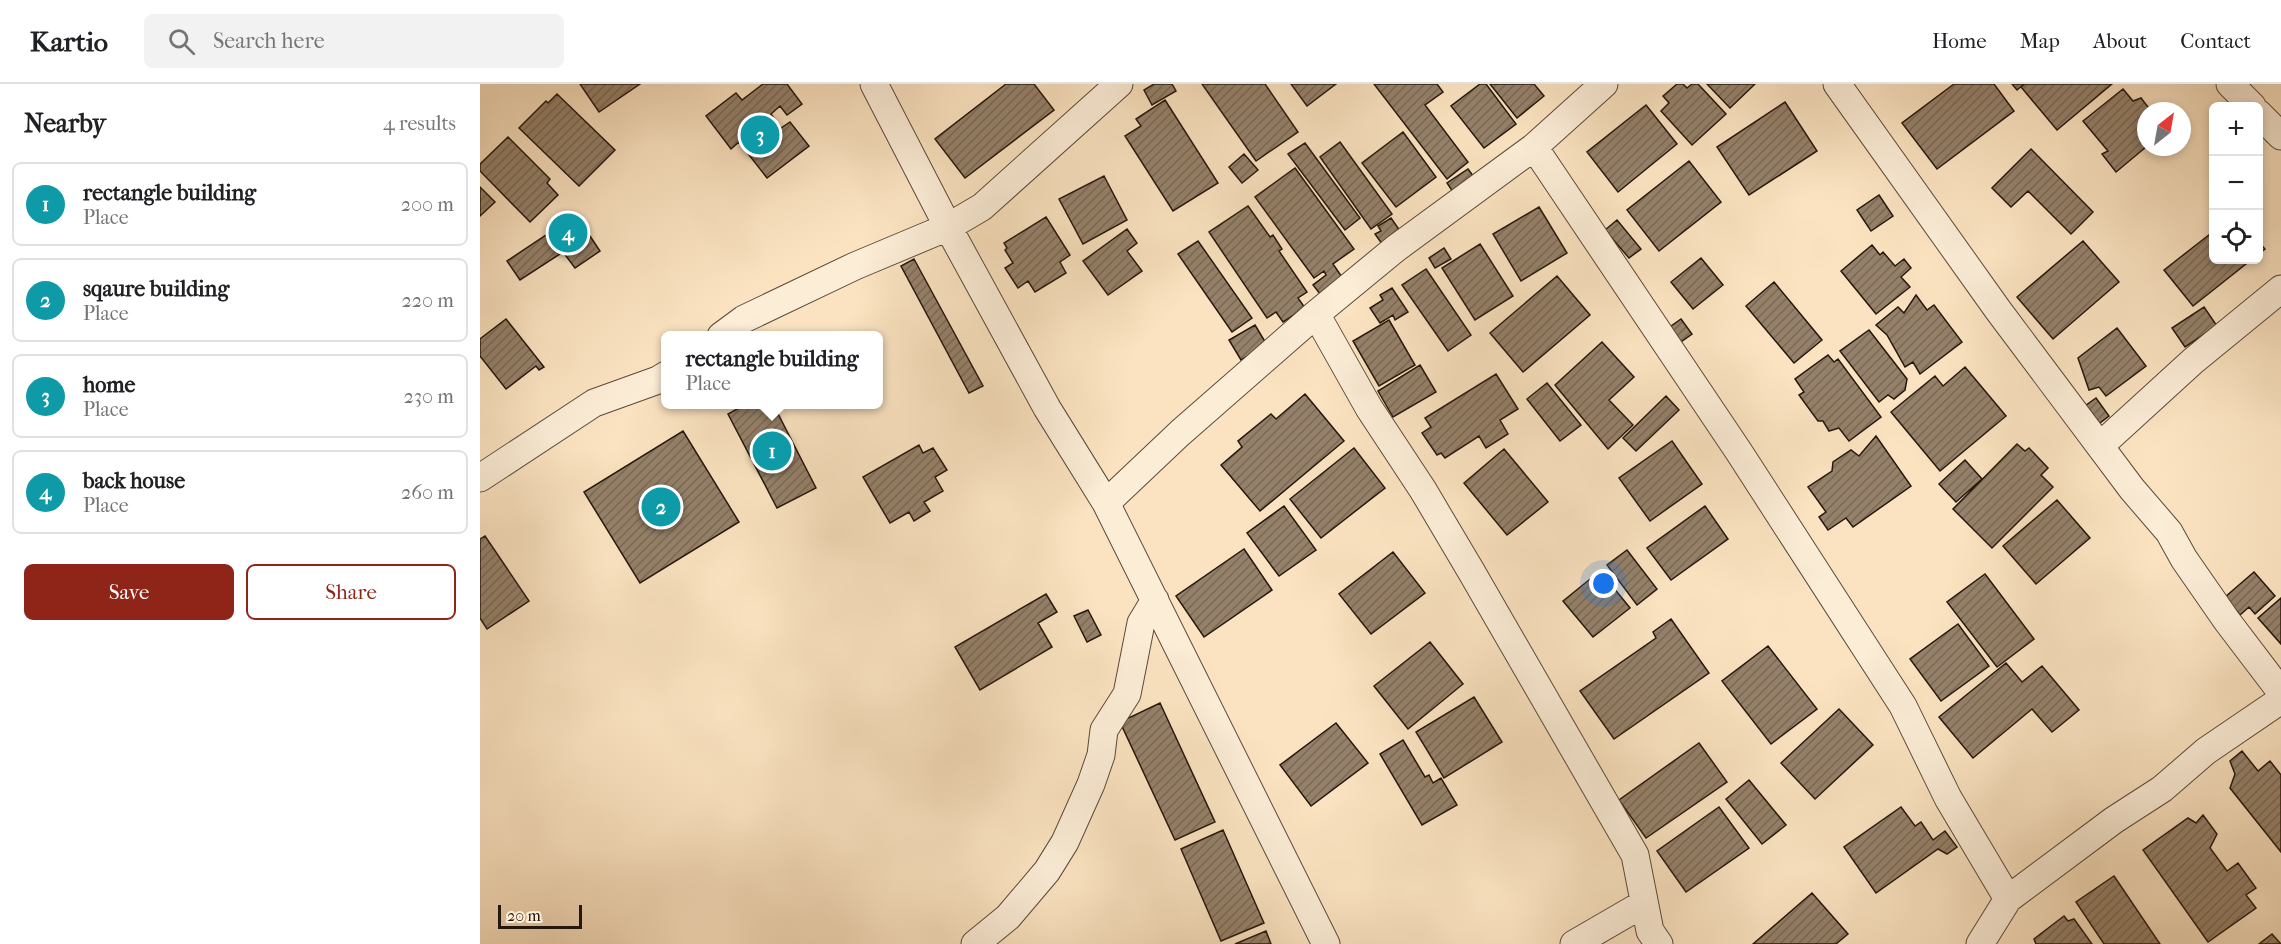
<!DOCTYPE html>
<html lang="en">
<head>
<meta charset="utf-8">
<style>
  :root { --surface:#fff; --page:#f2f2f2; --text:#202124; --muted:#757577; --line:#e0e0e0; --accent:#8f2418 }
  body { margin:0; font-family:"IM FELL French Canon",serif; background:var(--page); color:var(--text) }
  .controls { position:absolute; right:18px; top:18px; display:grid; overflow:hidden; border-radius:9px; box-shadow:0 3px 9px #0003 }
  .controls button { width:54px; height:54px; display:grid; place-items:center; padding:0; border:0; border-bottom:2px solid var(--line); background:var(--surface); color:var(--text); font:30px sans-serif }
  .compass { position:absolute; left:1657px; top:18px; width:54px; height:54px; border-radius:50%; background:var(--surface); box-shadow:0 3px 9px #0003; rotate:31deg }
  .scale { position:absolute; left:18px; bottom:15px; width:84px; box-sizing:border-box; padding-left:6px; border:3px solid #26170c; border-top:0; font-size:16px; line-height:21px; white-space:nowrap; color:#26170c; -webkit-text-stroke:4px #fcedd7; paint-order:stroke }
  .you { position:absolute; left:1124px; top:500px; width:21px; height:21px; margin:-15px; border:4px solid #fff; border-radius:50%; background:#1a73e8; box-shadow:0 0 0 9px #1a73e833 }
  .badge { display:grid; place-items:center; width:39px; height:39px; border-radius:50%; background:var(--accent); color:#fff; font-size:20px; font-weight:700 }
  .pin { position:absolute; translate:-50% -50%; border:3px solid #fff; box-shadow:0 2px 6px #0006 }
  .popup { position:absolute; left:181px; top:247px; width:222px; height:78px; box-sizing:border-box; display:grid; place-content:center; border-radius:9px; background:var(--surface); filter:drop-shadow(0 2px 4px #0005); font-size:20px; white-space:nowrap; color:var(--muted) }
  .popup b { font-size:22px; color:var(--text) }
  .popup::after { content:''; position:absolute; left:50%; top:100%; margin-left:-12px; border:12px solid transparent; border-top-color:var(--surface) }
  .list { margin:0; padding:0; list-style:none }
  h2 { display:flex; justify-content:space-between; align-items:center; height:78px; margin:0; padding:0 24px; font-size:26px }
  h2 small { font-size:20px; font-weight:400; color:var(--muted) }
  .list li { display:grid; grid-template-columns:39px 1fr auto; gap:18px; align-items:center; box-sizing:border-box; height:84px; margin:0 12px 12px; padding:0 12px; border:2px solid var(--line); border-radius:9px }
  .list b { display:block; font-size:22px; white-space:nowrap }
  .list p { margin:0; font-size:20px; white-space:nowrap; color:var(--muted) }
  .list em { font-size:20px; font-style:normal; color:var(--muted) }
  .actions { display:flex; gap:12px; padding:18px 24px }
  .actions a { flex:1; padding:14px 0; border:2px solid var(--accent); border-radius:9px; text-align:center; font-size:21px; color:var(--accent) }
  .actions .main { background:var(--accent); color:#fff }
  .icon { flex:none; width:33px; height:33px; fill:none; stroke:currentColor; stroke-width:2; stroke-linecap:round; stroke-linejoin:round }
  .map { position:relative; flex:none; width:1801px; height:860px; overflow:hidden }
  header { display:flex; align-items:center; gap:36px; box-sizing:border-box; height:84px; padding:0 30px; background:var(--surface); border-bottom:2px solid var(--line) }
  header strong { font-size:28px }
  nav { display:flex; gap:33px; margin-inline-start:auto; font-size:21px }
  .search { width:420px; height:54px; background:var(--page); display:flex; align-items:center; gap:15px; box-sizing:border-box; padding:0 21px; border-radius:9px; color:var(--muted); font-size:22px }
  main { display:flex }
  aside { flex:1; background:var(--surface) }
  .map>svg:first-child { display:block }
  .building { fill:url(#building-hatch); stroke:#26170c; stroke-width:1.5 }
  .lines { fill:none; stroke-linecap:round; stroke-linejoin:round }
  .street-casing { stroke:#5b4a39; stroke-width:29 }
  .street { stroke:#fcedd7; stroke-width:27 }
</style>
</head>
<body>
<header>
<strong>Kartio</strong>
<div class="search"><svg class="icon" aria-label="search" viewBox="0 0 24 24"><circle cx="10" cy="10" r="6"/><path d="M15 15l6 6"/></svg>Search here</div>
<nav><a>Home</a><a>Map</a><a>About</a><a>Contact</a></nav>
</header>
<main>
<aside>
<h2>Nearby<small>4 results</small></h2>
<ul class="list">
<li><span class="badge" style="background:#0f9aa8">1</span><div><b>rectangle building</b><p>Place</p></div><em>200 m</em></li>
<li><span class="badge" style="background:#0f9aa8">2</span><div><b>sqaure building</b><p>Place</p></div><em>220 m</em></li>
<li><span class="badge" style="background:#0f9aa8">3</span><div><b>home</b><p>Place</p></div><em>230 m</em></li>
<li><span class="badge" style="background:#0f9aa8">4</span><div><b>back house</b><p>Place</p></div><em>260 m</em></li>
</ul>
<div class="actions"><a class="main">Save</a><a>Share</a></div>
</aside>
<div class="map">
<svg width="1801" height="860" viewBox="0 0 1801 860">
  <defs>
    <pattern id="building-hatch" width="6" height="6" patternUnits="userSpaceOnUse" patternTransform="scale(1.5)"><rect width="6" height="6" fill="#95816a"/><path d="M-1 1l2-2M0 6l6-6M5 7l2-2" fill="none" stroke="#796956"/></pattern>
  </defs>
  <rect width="100%" height="100%" fill="#fbe3c1"/>
  <filter id="stains"><feTurbulence type="fractalNoise" baseFrequency=".00333" numOctaves="4"/><feColorMatrix values="0 0 0 0 .2 0 0 0 0 .09 0 0 0 0 .02 0 0 0 .5 -.17"/></filter>
  <radialGradient id="worn" r=".72"><stop offset=".6" stop-color="#630" stop-opacity="0"/><stop offset="1" stop-color="#630" stop-opacity=".3"/></radialGradient>
  <!-- building -->
  <path class="building" d="M100,0H160L119,28Z
    M283,0H307L322,20L307,31L300,22L291,30L301,44L310,38L329,62L287,94L259,58L251,65L226,32L256,9L262,16Z
    M526,0H554L574,26L485,94L455,55Z
    M674,0H692L696,7L672,21L664,6Z
    M722,0H785L818,48L776,77Z
    M811,0H856L827,22Z
    M894,0H957L963,8L945,21L988,78L967,95Z
    M1000,0H1006L1036,40L1004,64L971,22Z
    M1010,0H1054L1064,12L1037,34Z
    M1197,0H1203L1207,4L1212,0H1218L1246,30L1212,61L1181,27L1189,19L1183,12Z
    M1227,0H1275L1250,24Z
    M1474,0H1514L1534,27L1457,85L1422,39Z
    M1532,0H1544L1537,6Z
    M1545,0H1632L1577,46L1541,3Z
    M1643,5L1653,17L1661,14L1671,27H1666V63L1636,88L1622,70L1628,67L1603,37Z
    M77,10L135,66L99,102L39,44L66,17L68,19Z
    M685,16L738,99L693,127L645,52L661,42L656,35Z
    M1305,18L1337,67L1269,111L1237,63Z
    M1166,21L1197,60L1138,108L1107,68Z
    M923,48L956,93L916,123L882,79Z
    M28,53L70,95L67,99L78,111L50,138L0,87V80Z
    M860,58L912,130L891,145L840,73Z
    M825,59L880,134L865,146L808,70Z
    M1551,65L1613,128L1591,150L1548,107L1531,123L1512,104Z
    M764,70L778,86L762,99L749,83Z
    M1209,77L1241,118L1179,167L1147,126Z
    M815,84L874,165L853,180L866,199L844,215L833,201L846,191L844,187L834,194L775,113Z
    M988,85L999,100L977,114L967,99Z
    M624,92L647,136L603,160L579,115Z
    M0,103L15,118L0,132Z
    M1399,111L1413,132L1391,147L1377,126Z
    M768,122L790,153L793,151L802,165L799,167L827,208L818,214L825,224L803,238L796,228L787,234L729,148Z
    M1059,123L1087,169L1041,197L1013,150Z
    M96,131L120,167L95,184L83,168L40,196L27,177Z
    M566,133L590,171L580,178L586,189L555,208L548,197L538,204L525,184L533,179L525,166L527,164L524,159Z
    M911,134L925,154L907,167L895,150L901,147L898,142Z
    M1137,136L1161,165L1149,174L1125,146Z
    M647,145L657,159L647,167L662,187L628,211L603,177Z
    M1734,147V176H1771L1713,222L1684,186Z
    M718,157L772,234L752,248L698,170Z
    M1603,157L1639,198L1573,255L1537,213Z
    M1778,157L1785,165L1778,170Z
    M1000,160L1033,212L995,236L962,184Z
    M1392,161L1400,171L1403,168L1415,182L1424,175L1431,184L1421,193L1430,203L1396,230L1361,187Z
    M964,164L971,175L955,184L949,174Z
    M1221,174L1243,201L1213,225L1191,198Z
    M434,175L503,302L489,309L421,182Z
    M946,185L991,251L968,267L922,201Z
    M1077,192L1110,231L1043,288L1010,249Z
    M1294,198L1342,256L1314,279L1266,222Z
    M912,204L928,228L915,236L913,231L900,239L890,224L903,216L900,211Z
    M1436,211L1447,226L1454,221L1482,258L1440,290L1433,278L1425,283L1407,251L1396,241L1418,223L1424,229Z
    M1724,223L1737,242L1705,263L1692,244Z
    M26,235L64,283L59,286L56,282L26,305L0,272V255Z
    M1201,235L1212,250L1198,260L1187,245Z
    M909,236L935,281L899,302L873,257Z
    M775,241L787,261L761,276L749,256Z
    M1637,244L1666,282L1626,312L1619,303L1609,306L1598,274Z
    M1389,246L1427,295L1425,306L1414,315L1408,311L1399,318L1360,267Z
    M1122,258L1154,293L1129,316L1153,341L1128,365L1075,301Z
    M1348,271L1354,278L1358,275L1401,333L1369,357L1359,344L1349,347L1343,337H1338L1319,311L1324,308L1315,295Z
    M940,281L956,308L913,333L898,307Z
    M1485,283L1526,332L1460,387L1411,328L1455,292L1463,302Z
    M1016,290L1038,325L1020,336L1028,350L1006,364L999,352L965,374L961,369L957,371L942,349L951,343L945,334Z
    M1067,299L1101,341L1080,357L1047,315Z
    M825,310L864,357L780,427L741,381L762,363L758,357L791,330L796,335Z
    M1186,312L1199,326L1156,367L1143,354Z
    M1616,314L1629,332L1612,345L1598,327Z
    M266,320H293L336,404L297,424L248,330Z
    M203,347L259,438L160,499L104,408Z
    M1396,352L1431,402L1373,443L1366,434L1348,446L1339,433L1346,428L1328,403L1352,387L1353,378L1371,366L1379,372Z
    M1192,357L1222,400L1170,437L1139,394Z
    M1537,360L1545,367L1549,364L1568,384L1561,391L1573,403L1512,464L1473,425Z
    M439,361L443,369L453,364L467,386L455,393L463,407L444,418L450,427L434,437L429,428L410,439L383,393Z
    M874,364L905,404L841,454L810,415Z
    M1024,365L1068,418L1027,451L984,399Z
    M1485,376L1502,395L1476,418L1459,400Z
    M1577,416L1610,454L1556,500L1523,462Z
    M804,422L836,466L799,492L767,449Z
    M1225,422L1248,455L1191,496L1167,464Z
    M5,452L49,517L7,545L0,534V455Z
    M764,465L792,506L724,553L696,512Z
    M1147,466L1177,505L1157,521L1127,481Z
    M913,468L945,509L891,550L859,510Z
    M1120,487L1150,524L1113,553L1083,517Z
    M1774,488L1795,512L1775,530L1769,523L1760,531L1745,513Z
    M1505,490L1554,555L1517,583L1467,518Z
    M566,510L577,528L558,539L572,563L500,606L475,563Z
    M1801,514V560L1778,534Z
    M608,526L621,551L607,558L594,532Z
    M1191,535L1229,589L1134,655L1100,607L1176,554L1173,548Z
    M1478,540L1509,582L1461,617L1430,575Z
    M950,558L983,600L928,645L894,602Z
    M1288,562L1337,625L1291,660L1242,597Z
    M1526,579L1542,598L1562,582L1599,626L1572,648L1552,625L1493,674L1459,633Z
    M994,613L1022,658L964,694L936,648Z
    M680,619L735,738L695,756L640,638Z
    M1359,625L1393,661L1335,715L1301,679Z
    M856,639L888,679L831,722L800,681Z
    M923,656L945,693L949,691L953,699L961,694L977,721L942,741L900,670Z
    M1219,659L1247,698L1166,754L1139,716Z
    M1762,667L1778,687L1790,677L1801,691V768L1750,704L1755,690L1750,677Z
    M1269,696L1306,741L1282,760L1246,715Z
    M1239,723L1269,764L1206,808L1177,767Z
    M1421,723L1435,742L1441,738L1453,756L1465,747L1477,763L1467,770L1458,765L1396,809L1364,763Z
    M1723,731L1737,750L1730,764L1747,787L1758,779L1776,804L1766,811L1776,824L1728,858L1663,766L1708,734L1716,739Z
    M743,746L784,839L741,857L701,765Z
    M1634,792L1680,860H1624L1596,818Z
    M1332,809L1368,850L1356,860H1273Z
    M1584,832L1588,837L1594,835L1612,860H1556L1554,855Z
    M786,847L791,860H755Z
    M1792,850L1801,860H1779Z"/>
  <g class="lines">
    <!-- street casing -->
    <g class="street-casing">
      <path id="street" d="M394,0L468,143L567,324L626,419L846,860
        M1357,0L1518,226L1652,405L1689,448L1704,475L1747,537L1801,608
        M1750,0L1772,22
        M1778,29L1801,52
        M1054,63L1259,368L1423,622L1468,714L1528,815
        M836,230L889,324L943,406L991,487L1155,771L1170,847L1179,860
        M241,252L264,235L375,182L468,143L502,123L639,0
        M1621,361L1713,277L1801,205
        M0,394L114,319L178,296L186,291
        M626,419L700,349L836,230L915,165L1054,63L1124,0
        M495,860L528,833L567,787L585,758L611,700L621,671L624,646L647,610L661,539L675,516
        M1094,860L1163,820
        M1500,860L1528,815L1634,736L1682,705L1726,667L1801,616"/>
    </g>
    <!-- street -->
    <use href="#street" class="street"/>
  </g>
  <rect width="100%" height="100%" filter="url(#stains)"/>
  <rect width="100%" height="100%" fill="url(#worn)"/>
</svg>
<div class="controls">
<button>+</button>
<button>−</button>
<button><svg class="icon" aria-label="locate" viewBox="0 0 24 24"><circle cx="12" cy="12" r="6"/><path d="M12 2v4M12 18v4M2 12h4M18 12h4"/></svg></button>
</div>
<svg class="compass" viewBox="-18 -18 36 36"><path d="M0-13l5 13h-10z" fill="#e53935"/><path d="M0 13l5-13h-10z" fill="#757577"/></svg>
<div class="scale">20 m</div>
<div class="you"></div>
<div class="pin badge" style="left:292px;top:367px;background:#0f9aa8">1</div>
<div class="popup"><b>rectangle building</b>Place</div>
<div class="pin badge" style="left:181px;top:423px;background:#0f9aa8">2</div>
<div class="pin badge" style="left:280px;top:51px;background:#0f9aa8">3</div>
<div class="pin badge" style="left:88px;top:149px;background:#0f9aa8">4</div>
</div>
</main>
</body>
</html>
